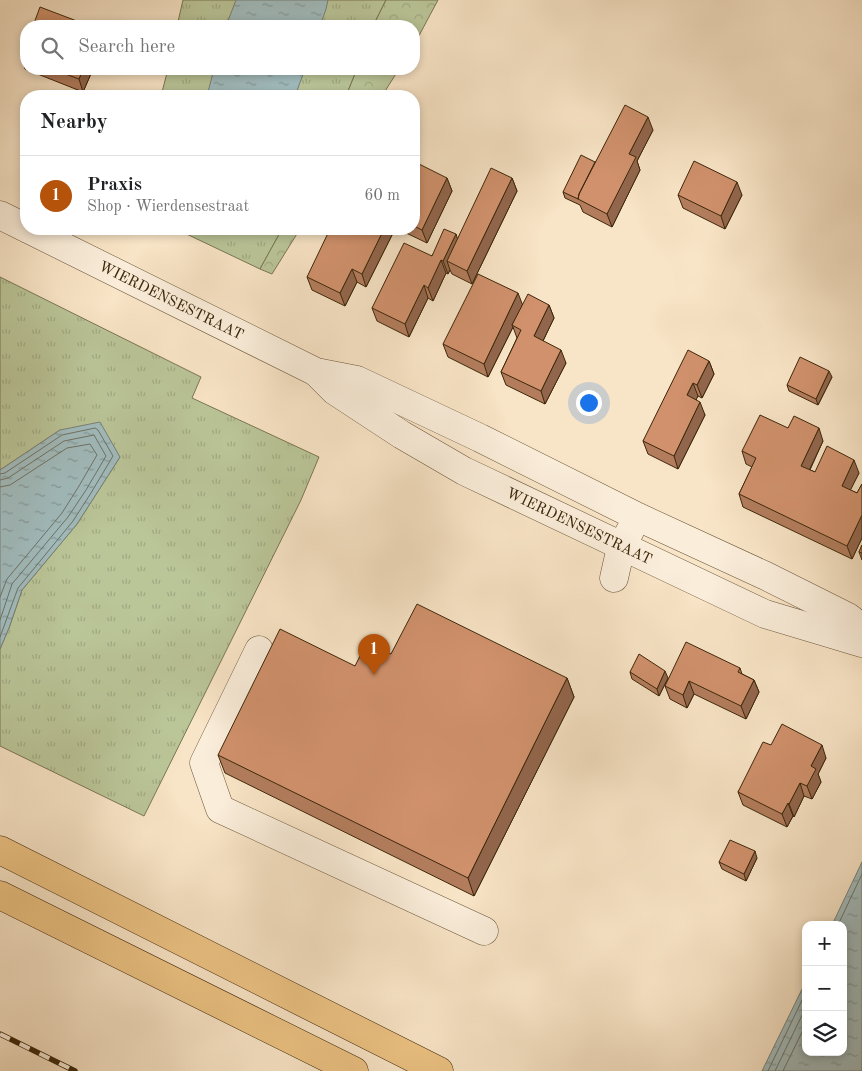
<!DOCTYPE html>
<html lang="en">
<head>
<meta charset="utf-8">
<style>
  :root { --surface:#fff; --page:#f6f6f6; --text:#202124; --muted:#757577; --line:#e0e0e0; --accent:#b45309 }
  body { margin:0; font-family:"Old Standard TT",serif; background:var(--page); color:var(--text) }
  .controls { position:absolute; right:15px; bottom:15px; display:grid; overflow:hidden; border-radius:10px; box-shadow:0 2px 8px #0003 }
  .controls button { width:45px; height:45px; display:grid; place-items:center; padding:0; border:0; border-bottom:1px solid var(--line); background:var(--surface); color:var(--text); font:25px sans-serif }
  .you { position:absolute; left:588px; top:402px; width:18px; height:18px; margin:-12px; border:4px solid #fff; border-radius:50%; background:#1a73e8; box-shadow:0 0 0 8px #1a73e833 }
  .badge { display:grid; place-items:center; width:32px; height:32px; border-radius:50%; background:var(--accent); color:#fff; font-size:16px; font-weight:700 }
  .pin { position:absolute; translate:-50% -41px; filter:drop-shadow(0 1px 2px #0008) }
  .pin::after { content:''; position:absolute; top:26px; width:18px; height:15px; background:inherit; clip-path:polygon(0 0,100% 0,50% 100%) }
  .list { margin:0; padding:0; list-style:none }
  h2 { display:flex; justify-content:space-between; align-items:center; height:65px; margin:0; padding:0 20px; font-size:21px }
  h2 small { font-size:16px; font-weight:400; color:var(--muted) }
  .list li { display:grid; grid-template-columns:32px 1fr auto; gap:15px; align-items:center; box-sizing:border-box; height:80px; padding:0 20px; border-top:1px solid var(--line) }
  .list b { display:block; font-size:19px; white-space:nowrap }
  .list p { margin:0; font-size:16px; white-space:nowrap; color:var(--muted) }
  .list em { font-size:16px; font-style:normal; color:var(--muted) }
  .icon { flex:none; width:28px; height:28px; fill:none; stroke:currentColor; stroke-width:2; stroke-linecap:round; stroke-linejoin:round }
  .map { position:relative; flex:none; width:862px; height:1071px; overflow:hidden }
  .search { position:absolute; background:var(--surface); box-shadow:0 2px 8px #0003; left:20px; top:20px; width:400px; height:55px; display:flex; align-items:center; gap:12px; box-sizing:border-box; padding:0 18px; border-radius:20px; color:var(--muted); font-size:19px }
  .panel { position:absolute; background:var(--surface); box-shadow:0 2px 8px #0003; left:20px; top:90px; width:400px; height:145px; border-radius:20px }
  .map>svg:first-child { display:block }
  .grass { fill:url(#grass-tufts); stroke:#7b7651 }
  .forest { fill:url(#forest-crowns); stroke:#7b7651 }
  .water { fill:url(#water-ripples); stroke:#798076 }
  .lines { fill:none; stroke-linecap:round; stroke-linejoin:round }
  .shore { stroke:#6e7264; stroke-width:1 }
  .minor-casing { stroke:#6b5639; stroke-width:29 }
  .major-casing { stroke:#3c270a; stroke-width:29 }
  .minor { stroke:#faedda; stroke-width:28 }
  .major { stroke:#ecc283; stroke-width:28 }
  .rail-casing { stroke:#3c270a; stroke-width:5.5 }
  .rail { stroke:#faedda; stroke-width:4; stroke-dasharray:11; stroke-linecap:butt }
  .wall { fill:#b37d5d; stroke:#3c270a }
  .shaded-wall { fill:#92664c; stroke:#3c270a }
  .building { fill:#d0916c; stroke:#3c270a }
  .labels { text-anchor:middle; stroke-width:5; stroke-linejoin:round; paint-order:stroke }
  .street-label { font-size:15px; fill:#3c270a; stroke:#faedda }
</style>
</head>
<body>
<div class="map">
<svg width="862" height="1071" viewBox="0 0 862 1071">
  <defs>
    <pattern id="grass-tufts" width="24" height="20" patternUnits="userSpaceOnUse" patternTransform="scale(1.25)"><rect width="24" height="20" fill="#bac598"/><path d="M3 7l-1-3M5 7V3M7 7l1-3M15 17l-1-3M17 17v-4M19 17l1-3" fill="none" stroke="#a1a982"/></pattern>
    <pattern id="forest-crowns" width="20" height="18" patternUnits="userSpaceOnUse" patternTransform="scale(1.25)"><rect width="20" height="18" fill="#bac598"/><path d="M2 6a3 3 0 1 1 6 0M12 15a3 3 0 1 1 6 0" fill="none" stroke="#a1a982"/></pattern>
    <pattern id="water-ripples" width="26" height="14" patternUnits="userSpaceOnUse" patternTransform="scale(1.25)"><rect width="26" height="14" fill="#a1bcbe"/><path d="M2 4q2-2 4 0t4 0M15 11q2-2 4 0t4 0" fill="none" stroke="#849999"/></pattern>
  </defs>
  <rect width="100%" height="100%" fill="#f8e4c6"/>
  <filter id="stains"><feTurbulence type="fractalNoise" baseFrequency=".004" numOctaves="4"/><feColorMatrix values="0 0 0 0 .2 0 0 0 0 .09 0 0 0 0 .02 0 0 0 .5 -.17"/></filter>
  <radialGradient id="worn" r=".72"><stop offset=".6" stop-color="#630" stop-opacity="0"/><stop offset="1" stop-color="#630" stop-opacity=".3"/></radialGradient>
  <!-- grass -->
  <path class="grass" d="M183,0H386L373,26H177Z
    M168,69H357L346,96H161Z
    M176,229H282L260,269Z
    M0,277L201,377L192,398L319,457L301,500L144,816L0,746V649L9,628L22,590L77,524L120,457L60,430L0,470Z"/>
  <!-- forest -->
  <path class="forest" d="M386,0H438L414,45V26H373Z
    M357,69H399L382,96H346Z
    M282,229H300L272,274L260,269Z"/>
  <!-- water -->
  <path class="water" d="M236,0H328L326,9L320,26H226Z
    M214,69H305L295,96H207Z
    M100,422L120,457L77,524L22,590L9,628L0,649V470L60,430Z
    M862,862V1071H762L806,981V1052H843V925H832Z"/>
  <g class="lines">
    <!-- shore -->
    <path class="shore" d="M0,474L5,473L62,435L95,428L98,430L113,456L91,493L73,521L18,588L0,637
      M0,480L8,478L64,441L94,435L106,456L86,490L68,517L12,584L0,620
      M0,487L10,485L67,448L90,444L97,455L79,486L62,513L7,579L0,597
      M838,925L862,874
      M768,1071L806,992
      M775,1071L806,1007
      M783,1071L806,1024"/>
    <!-- minor casing -->
    <g class="minor-casing">
      <g id="minor">
        <path d="M0,215L26,228"/>
        <path id="s1" d="M28,229L316,372L357,380L480,438L638,517L766,576L848,617L862,628"/>
        <path id="s2" d="M317,373L335,391L402,435L464,471L765,614L862,643"/>
        <path d="M614,578L621,547L630,531"/>
        <path d="M259,650L204,763L220,809L484,931"/>
      </g>
    </g>
    <!-- major casing -->
    <g class="major-casing">
      <path id="major" d="M0,850L439,1071
        M0,895L354,1071"/>
    </g>
    <!-- minor -->
    <use href="#minor" class="minor"/>
    <!-- major -->
    <use href="#major" class="major"/>
    <!-- rail casing -->
    <g class="rail-casing">
      <path id="rail" d="M0,1034L75,1071"/>
    </g>
    <!-- rail -->
    <use href="#rail" class="rail"/>
  </g>
  <!-- wall -->
  <path class="wall" d="M26,42V69H93L83,92L25,69L21,56Z
    M653,130L637,161L640,170L612,227L583,212L580,205L565,198L563,192L595,162Z
    M414,175L447,178L452,191L427,243L400,230V229H414Z
    M512,178L517,191L472,284L452,274L450,270L448,274L446,273L433,301L428,298L409,337L377,321L372,308L456,234L457,239Z
    M678,195H742L725,229L683,208Z
    M395,229L366,287L357,282L345,306L312,290L307,277Z
    M522,305H549L554,318L543,341L566,363L545,404L506,385L501,372L517,338L513,327L488,377L448,357L443,344Z
    M709,361L714,374L702,398L698,396L696,399L705,415L678,469L648,454L643,441Z
    M832,377L818,405L789,391L787,385Z
    M788,428L823,441L810,470L815,472L859,473L850,490L857,493L862,484V538L852,559L743,507L739,494L752,467L746,464L742,451Z
    M862,545V560L859,552Z
    M355,666L567,678L574,697L474,896L225,773L218,755Z
    M740,668L742,674L754,680L759,692L746,719L694,694L687,708L670,699L665,686Z
    M630,672L668,678L659,696L632,679Z
    M771,745L826,758L818,774L821,782L812,799L804,796L794,817L793,816L787,827L743,805L738,792Z
    M757,858L746,881L722,869L719,862Z"/>
  <!-- shaded-wall -->
  <path class="shaded-wall" d="M83,69H93L83,92L79,79Z
    M648,117L653,130L637,161L640,170L612,227L607,214L629,154Z
    M447,178L452,191L427,243L422,230Z
    M512,178L517,191L472,284L467,271Z
    M737,182L742,195L725,229L721,216Z
    M384,229H395L366,287L362,274Z
    M456,234L460,247L447,261L450,270L448,274L443,261Z
    M441,260L446,273L433,301L428,288Z
    M352,269L357,282L345,306L340,293Z
    M424,285L428,298L409,337L405,324Z
    M518,293L523,306L512,325L513,327L488,377L484,364Z
    M549,305L554,318L539,349L534,336Z
    M561,350L566,363L545,404L541,391Z
    M709,361L714,374L702,398L697,385Z
    M829,371L832,377L818,405L816,399Z
    M693,383L698,396L692,408L687,395Z
    M700,402L705,415L678,469L674,456Z
    M819,428L823,441L805,479L801,466Z
    M854,460L859,473L846,499L842,486Z
    M862,515V538L852,559L847,546Z
    M665,671L668,678L659,696L657,689Z
    M567,678L574,697L474,896L468,878Z
    M754,680L759,692L746,719L741,706Z
    M689,681L694,694L687,708L683,695Z
    M822,745L826,758L818,774L821,782L812,799L807,786L811,766Z
    M800,783L804,796L794,817L789,804Z
    M788,803L793,816L787,827L782,814Z
    M755,851L757,858L746,881L744,874Z"/>
  <!-- building -->
  <path class="building" d="M40,7L90,26H33Z
    M26,42V59L21,56Z
    M52,69H83L79,79Z
    M625,105L648,117L629,154L636,157L607,214L578,199L579,194Z
    M581,155L595,162L579,194L578,199L563,192Z
    M694,161L737,182L721,216L678,195Z
    M419,164L447,178L422,230L414,226V175Z
    M491,168L512,178L467,271L447,261Z
    M330,229H384L362,274L352,269L340,293L307,277Z
    M444,229L456,234L443,261L441,260L428,288L424,285L405,324L372,308L404,243L432,256Z
    M478,274L518,293L484,364L443,344Z
    M528,294L549,305L534,336L561,350L541,391L501,372L521,330L512,325Z
    M688,350L709,361L697,385L693,383L687,395L700,402L674,456L643,441Z
    M800,357L829,371L816,399L787,385Z
    M760,415L788,428L794,416L819,428L801,466L815,472L827,446L854,460L842,486L857,493L862,484V515L847,546L739,494L756,458L742,451Z
    M862,545V553L859,552Z
    M417,604L567,678L468,878L218,755L280,629L355,666L367,642L391,654Z
    M686,642L740,668L738,672L754,680L741,706L689,681L683,695L665,686Z
    M639,654L665,671L657,689L630,672Z
    M782,724L822,745L811,766L816,769L807,786L800,783L789,804L788,803L782,814L738,792L763,742L771,745Z
    M730,840L755,851L744,874L719,862Z"/>
  <g class="labels">
    <!-- street labels -->
    <g class="street-label">
      <text dy="5" stroke="none"><textPath href="#s1" startOffset="160">WIERDENSESTRAAT</textPath></text>
      <text dy="5" stroke="none"><textPath href="#s2" startOffset="305">WIERDENSESTRAAT</textPath></text>
    </g>
  </g>
  <rect width="100%" height="100%" filter="url(#stains)"/>
  <rect width="100%" height="100%" fill="url(#worn)"/>
</svg>
<div class="controls">
<button>+</button>
<button>−</button>
<button><svg class="icon" aria-label="layers" viewBox="0 0 24 24"><path d="M12 4l9 5-9 5-9-5zM3 14l9 5 9-5"/></svg></button>
</div>
<div class="you"></div>
<div class="pin badge" style="left:374px;top:675px">1</div>
<div class="search"><svg class="icon" aria-label="search" viewBox="0 0 24 24"><circle cx="10" cy="10" r="6"/><path d="M15 15l6 6"/></svg>Search here</div>
<section class="panel">
<h2>Nearby<small></small></h2>
<ul class="list">
<li><span class="badge">1</span><div><b>Praxis</b><p>Shop · Wierdensestraat</p></div><em>60 m</em></li>
</ul>
</section>
</div>
</body>
</html>
